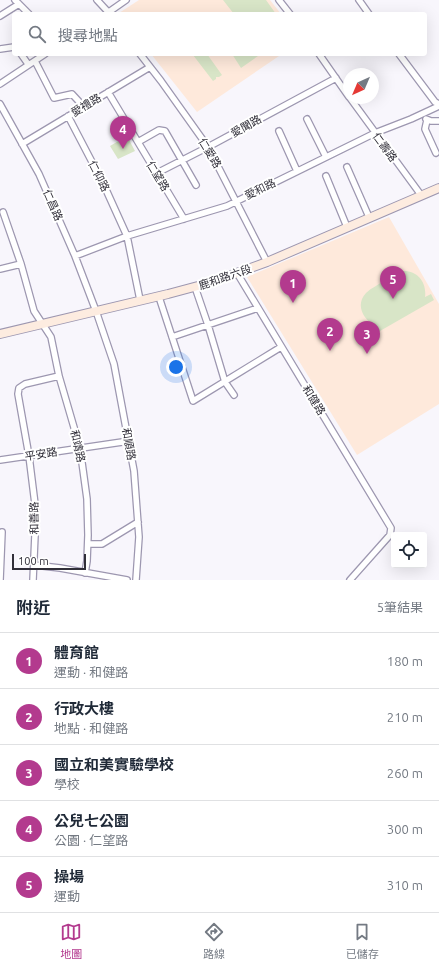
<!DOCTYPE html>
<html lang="zh-TW">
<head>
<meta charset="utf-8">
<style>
  :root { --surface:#fff; --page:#f2f2f3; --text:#1f2937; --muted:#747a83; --line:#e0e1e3; --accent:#b33a8e }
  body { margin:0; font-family:Ubuntu,"Noto Sans TC",sans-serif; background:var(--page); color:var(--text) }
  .controls { position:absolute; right:12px; bottom:12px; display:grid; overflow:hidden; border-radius:4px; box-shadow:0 4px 16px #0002 }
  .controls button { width:36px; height:36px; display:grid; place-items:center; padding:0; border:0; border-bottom:1px solid var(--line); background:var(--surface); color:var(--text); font:20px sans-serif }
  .compass { position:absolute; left:343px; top:68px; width:36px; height:36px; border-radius:50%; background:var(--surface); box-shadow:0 4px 16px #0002; rotate:224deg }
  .scale { position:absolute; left:12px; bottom:10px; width:74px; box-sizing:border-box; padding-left:4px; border:2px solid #312f39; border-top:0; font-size:11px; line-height:14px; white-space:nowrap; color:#312f39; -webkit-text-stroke:3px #fff; paint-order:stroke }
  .you { position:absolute; left:176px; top:367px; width:14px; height:14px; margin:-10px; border:3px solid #fff; border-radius:50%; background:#1a73e8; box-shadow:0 0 0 6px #1a73e833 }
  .badge { display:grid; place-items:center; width:26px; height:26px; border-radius:50%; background:var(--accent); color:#fff; font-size:13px; font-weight:700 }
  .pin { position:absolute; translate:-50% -33px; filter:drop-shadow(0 1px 2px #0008) }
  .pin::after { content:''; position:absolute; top:21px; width:14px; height:12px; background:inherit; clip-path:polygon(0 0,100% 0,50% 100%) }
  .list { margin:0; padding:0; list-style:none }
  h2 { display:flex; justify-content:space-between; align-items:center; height:52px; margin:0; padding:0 16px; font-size:17px }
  h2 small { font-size:13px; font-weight:400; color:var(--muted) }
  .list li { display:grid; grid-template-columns:26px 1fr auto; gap:12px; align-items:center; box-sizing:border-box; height:56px; padding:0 16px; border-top:1px solid var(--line) }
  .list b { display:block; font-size:15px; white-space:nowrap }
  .list p { margin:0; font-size:13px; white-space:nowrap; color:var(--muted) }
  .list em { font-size:13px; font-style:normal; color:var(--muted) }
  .icon { flex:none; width:22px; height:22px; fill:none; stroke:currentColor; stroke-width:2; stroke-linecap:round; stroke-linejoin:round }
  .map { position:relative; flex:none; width:439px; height:580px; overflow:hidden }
  .search { position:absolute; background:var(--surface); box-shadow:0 4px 16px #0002; left:12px; right:12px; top:12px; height:44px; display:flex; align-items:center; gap:10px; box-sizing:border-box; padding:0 14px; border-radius:4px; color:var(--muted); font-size:15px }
  .sheet { height:332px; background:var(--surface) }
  nav { display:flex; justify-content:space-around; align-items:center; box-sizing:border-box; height:56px; border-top:1px solid var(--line); background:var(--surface); font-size:11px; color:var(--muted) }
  nav a { display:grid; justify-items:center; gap:2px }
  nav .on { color:var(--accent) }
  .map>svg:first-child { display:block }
  .education { fill:#fee9db }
  .green { fill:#d8e5c7 }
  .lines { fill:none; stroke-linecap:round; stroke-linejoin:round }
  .street-casing { stroke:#9d97b0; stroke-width:8 }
  .secondary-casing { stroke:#9d97b0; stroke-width:10 }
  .street { stroke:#fff; stroke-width:5.5 }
  .secondary { stroke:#fdece0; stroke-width:8 }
  .labels { text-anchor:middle; stroke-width:4; stroke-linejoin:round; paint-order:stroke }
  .street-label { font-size:11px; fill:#312f39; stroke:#fff }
</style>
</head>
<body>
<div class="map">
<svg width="439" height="580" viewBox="0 0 439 580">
  <rect width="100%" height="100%" fill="#f8f6fc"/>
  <!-- education -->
  <path class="education" d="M139,0H270L281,14L119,13Z
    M151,54H282L197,112Z
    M389,217L439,304V404L357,455L247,277Z"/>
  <!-- green -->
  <path class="green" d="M223,0H266L276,14H234Z
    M194,54H207L222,75L219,77H216V79L213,81L193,55Z
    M232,54H257L258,56L241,68Z
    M127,136L135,151L118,159L110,146Z
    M404,271C418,271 427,283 425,297L431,294L434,300L366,339L363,333L375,326C363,319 355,305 366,293C371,288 378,285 384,281C390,277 396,273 404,271Z"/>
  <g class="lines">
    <!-- street casing -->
    <g class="street-casing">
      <path id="street" d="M15,0L29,14
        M97,0L110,14
        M279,0L290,14
        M359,0L369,14
        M106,14L126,0
        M0,16L19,4
        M0,49L14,47
        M21,54L28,64
        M140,54L161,81L208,147L267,262
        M319,54L349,97
        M399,54L435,102L439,104
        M35,61L54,98L72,94L84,107
        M0,84L45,54
        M108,92L184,219
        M350,98L421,195
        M0,104L39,174L75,256L96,311L114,364L134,471L139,537L136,580
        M68,116L103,183L127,236L140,300
        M307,119L326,157
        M426,119L431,121H439
        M427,120L425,129L436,153
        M279,131L297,171
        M138,142L159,130L165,131L196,185
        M22,144L150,67
        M347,167L369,217
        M157,173L208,147L336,78
        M326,176L347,227
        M3,212L21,264L34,311L51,337L59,376L80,448L87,499L88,535L87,561L85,573
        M75,256L127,236L227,206L375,133L411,119L439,106
        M0,269L21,264
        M237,273L391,528L390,535L350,580
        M195,287L208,325L225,382L234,395
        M159,297L193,401L281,347
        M172,337L258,308
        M0,460L129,441
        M88,544H102L138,522
        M34,565L60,568L127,580
        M0,580L2,532
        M33,580L36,512L29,456L18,394L19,388L25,384L59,376"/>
    </g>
    <!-- secondary casing -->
    <g class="secondary-casing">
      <path id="secondary" d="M0,334L168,294L209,283L267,262L439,188"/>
    </g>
    <!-- street -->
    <use href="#street" class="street"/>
    <!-- secondary -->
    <use href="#secondary" class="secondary"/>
  </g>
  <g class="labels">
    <!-- street labels -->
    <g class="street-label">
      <text transform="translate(86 105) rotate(-31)" y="4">愛禮路</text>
      <text transform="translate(246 126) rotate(-29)" y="4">愛聞路</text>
      <text transform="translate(385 147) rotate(54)" y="4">仁壽路</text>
      <text transform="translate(210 153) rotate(59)" y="4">仁愛路</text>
      <text transform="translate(99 176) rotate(63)" y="4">仁仰路</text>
      <text transform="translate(158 176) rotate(59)" y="4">仁望路</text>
      <text transform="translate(260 189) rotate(-26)" y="4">愛和路</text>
      <text transform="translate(53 205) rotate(66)" y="4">仁昌路</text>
      <text transform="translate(225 277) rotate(-19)" y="4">鹿和路六段</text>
      <text transform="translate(314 400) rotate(59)" y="4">和健路</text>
      <text transform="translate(129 444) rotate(80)" y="4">和順路</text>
      <text transform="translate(78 446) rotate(77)" y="4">和靖路</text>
      <text transform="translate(41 454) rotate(-9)" y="4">平安路</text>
      <text transform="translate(34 518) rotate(-91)" y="4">和善路</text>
    </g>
  </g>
</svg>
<div class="controls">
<button><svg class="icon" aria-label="locate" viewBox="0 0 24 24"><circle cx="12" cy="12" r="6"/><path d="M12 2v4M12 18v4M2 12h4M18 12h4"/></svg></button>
</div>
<svg class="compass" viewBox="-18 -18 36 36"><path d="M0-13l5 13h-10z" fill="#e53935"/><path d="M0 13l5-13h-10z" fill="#747a83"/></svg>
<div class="scale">100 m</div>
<div class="you"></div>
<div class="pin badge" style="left:293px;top:303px">1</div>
<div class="pin badge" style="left:330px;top:351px">2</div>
<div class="pin badge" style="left:367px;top:354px">3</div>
<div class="pin badge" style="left:123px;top:149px">4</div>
<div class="pin badge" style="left:393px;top:299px">5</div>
<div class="search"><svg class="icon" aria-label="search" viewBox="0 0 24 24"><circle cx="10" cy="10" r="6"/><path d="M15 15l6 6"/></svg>搜尋地點</div>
</div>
<section class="sheet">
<h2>附近<small>5筆結果</small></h2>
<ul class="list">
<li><span class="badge">1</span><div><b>體育館</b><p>運動 · 和健路</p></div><em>180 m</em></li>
<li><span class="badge">2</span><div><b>行政大樓</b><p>地點 · 和健路</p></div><em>210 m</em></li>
<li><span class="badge">3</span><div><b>國立和美實驗學校</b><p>學校</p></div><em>260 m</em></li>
<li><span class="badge">4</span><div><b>公兒七公園</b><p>公園 · 仁望路</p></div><em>300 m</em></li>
<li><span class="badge">5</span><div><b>操場</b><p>運動</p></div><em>310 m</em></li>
</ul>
</section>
<nav>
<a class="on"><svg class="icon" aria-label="map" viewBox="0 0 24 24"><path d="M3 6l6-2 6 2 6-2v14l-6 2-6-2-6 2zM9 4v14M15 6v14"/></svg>地圖</a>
<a><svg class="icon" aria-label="directions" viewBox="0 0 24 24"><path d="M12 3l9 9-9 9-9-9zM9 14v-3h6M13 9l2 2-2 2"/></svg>路線</a>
<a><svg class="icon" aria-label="saved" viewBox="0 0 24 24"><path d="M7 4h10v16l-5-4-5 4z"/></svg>已儲存</a>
</nav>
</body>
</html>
